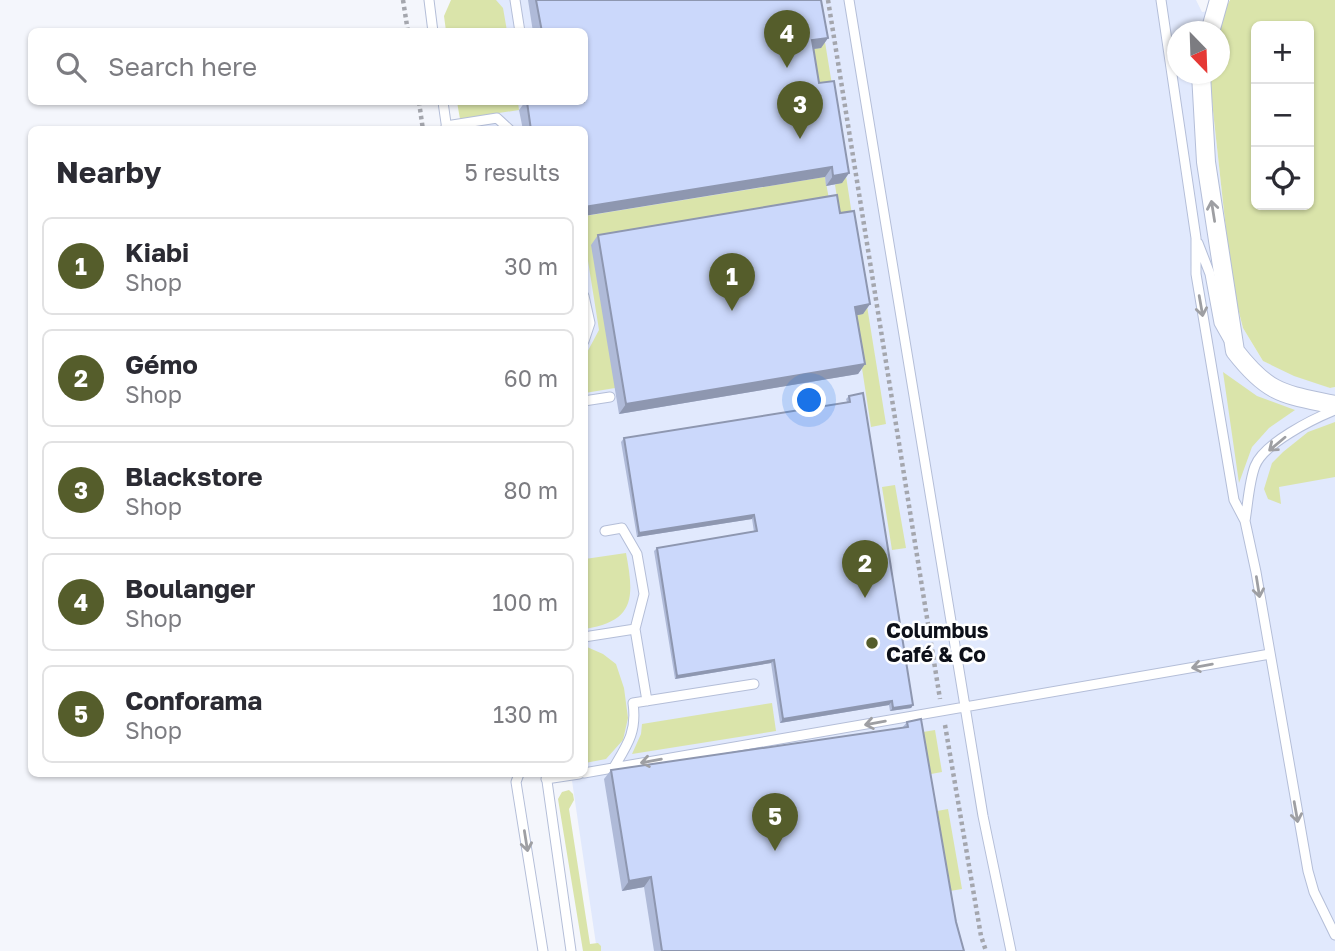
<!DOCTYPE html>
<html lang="en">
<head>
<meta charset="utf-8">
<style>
  :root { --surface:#fff; --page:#f7f7f7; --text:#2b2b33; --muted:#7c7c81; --line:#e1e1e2; --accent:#555d2b }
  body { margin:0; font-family:"Golos Text",sans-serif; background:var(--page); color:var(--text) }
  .controls { position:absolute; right:21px; top:21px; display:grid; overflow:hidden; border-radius:10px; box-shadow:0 2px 5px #0004 }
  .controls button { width:63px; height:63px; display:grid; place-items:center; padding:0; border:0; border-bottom:2px solid var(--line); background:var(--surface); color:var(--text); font:35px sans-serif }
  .compass { position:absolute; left:1167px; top:21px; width:63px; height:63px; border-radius:50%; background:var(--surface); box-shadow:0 2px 5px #0004; rotate:157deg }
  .you { position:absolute; left:810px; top:401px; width:24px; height:24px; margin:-18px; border:5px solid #fff; border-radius:50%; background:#1a73e8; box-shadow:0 0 0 10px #1a73e833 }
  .badge { display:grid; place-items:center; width:46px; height:46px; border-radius:50%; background:var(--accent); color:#fff; font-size:23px; font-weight:700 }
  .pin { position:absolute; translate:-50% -58px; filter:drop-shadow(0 2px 4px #0008) }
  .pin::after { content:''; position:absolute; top:37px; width:24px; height:21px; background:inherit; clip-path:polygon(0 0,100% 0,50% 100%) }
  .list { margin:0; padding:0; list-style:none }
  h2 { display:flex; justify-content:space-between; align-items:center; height:91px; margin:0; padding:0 28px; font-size:30px }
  h2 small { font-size:23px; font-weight:400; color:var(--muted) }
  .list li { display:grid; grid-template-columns:46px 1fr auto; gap:21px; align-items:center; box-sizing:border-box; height:98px; margin:0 14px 14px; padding:0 14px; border:2px solid var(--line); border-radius:10px }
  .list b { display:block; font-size:26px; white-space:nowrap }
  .list p { margin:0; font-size:23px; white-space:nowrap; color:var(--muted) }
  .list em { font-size:23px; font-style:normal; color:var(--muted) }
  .icon { flex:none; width:38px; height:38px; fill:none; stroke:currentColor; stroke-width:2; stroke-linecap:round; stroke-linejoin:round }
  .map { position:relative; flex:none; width:1335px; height:951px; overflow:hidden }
  .search { position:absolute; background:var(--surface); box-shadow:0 2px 5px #0004; left:28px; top:28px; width:560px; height:77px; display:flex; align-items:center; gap:18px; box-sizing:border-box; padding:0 24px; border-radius:10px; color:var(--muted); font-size:26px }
  .panel { position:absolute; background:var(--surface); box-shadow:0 2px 5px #0004; left:28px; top:126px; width:560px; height:651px; border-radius:10px }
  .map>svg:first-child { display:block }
  .built { fill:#e1e9fd }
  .green { fill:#dae4aa; fill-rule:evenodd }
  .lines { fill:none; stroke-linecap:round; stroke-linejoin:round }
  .service-casing { stroke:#b4bed8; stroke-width:11 }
  .minor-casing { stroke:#b4bed8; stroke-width:20 }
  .path { stroke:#a4a6ad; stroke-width:4.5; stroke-dasharray:3.5 3.5; stroke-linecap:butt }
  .service { stroke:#fff; stroke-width:9 }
  .minor { stroke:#fff; stroke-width:18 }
  .wall { fill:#afbad8 }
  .shaded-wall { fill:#8e97b0 }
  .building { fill:#cbd8fb; stroke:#8e97b0; stroke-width:2 }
  .oneway { stroke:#9e9fa3 }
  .poi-dot { fill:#555d2b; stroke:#fff; stroke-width:2.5 }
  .labels { text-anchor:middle; stroke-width:5; stroke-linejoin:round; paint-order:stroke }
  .poi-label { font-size:21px; font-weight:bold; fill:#0d1019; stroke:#fff; text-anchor:start }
</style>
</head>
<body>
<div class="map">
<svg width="1335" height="951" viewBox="0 0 1335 951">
  <rect width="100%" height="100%" fill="#f4f6fc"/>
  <!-- built -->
  <path class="built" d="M459,0H1196L1202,12L1224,9L1219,31L1178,32V74H1209L1232,285L1243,328L1263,361L1330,388L1335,387V951H597L571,774H584V130L478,129L474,102H584V32L464,31Z"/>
  <!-- green -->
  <path class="green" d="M451,0H496L503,8L507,31H446L444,16Z
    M1230,0H1335V387L1330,388L1294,376L1263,361L1243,328L1232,285L1209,74H1220C1220,47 1216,23 1230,0ZM1256,26H1309V205H1256Z
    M824,36L834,97L812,93L805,50Z
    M457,102H518L519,110L460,119Z
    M846,176L854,228L841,222L835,185Z
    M825,177L830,205L615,388L585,393L584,358L599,330L585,242V216Z
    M867,306L886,424L871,427L854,316Z
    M1223,372L1257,396L1295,410L1269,428L1252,447L1239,483Z
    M1335,422V477L1279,487L1281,504L1268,499L1264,489L1272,463L1283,452L1308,432Z
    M895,485L906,548L892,550L882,487Z
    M626,553C634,596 636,621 585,629V559Z
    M587,647L603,654L616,664L624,688L628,718L623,740L606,759L585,763L584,648Z
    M772,703L776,731L632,754L641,734L642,724Z
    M935,730L942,772L931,774L923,732Z
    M569,790L573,794L574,800L569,809L590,944L598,943L601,946V951H583L558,799L562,792Z
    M948,809L962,889L950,891L937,811Z"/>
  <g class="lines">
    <!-- service casing -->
    <g class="service-casing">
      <path id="service" d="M429,0L433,32
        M515,0L520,32
        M849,0L983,816L1011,951
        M1161,0L1196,238V274L1234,500L1245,521L1256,572L1308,871L1314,892L1335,935
        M443,102L447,130
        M446,126L497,118L510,130
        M1198,243L1210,274L1219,323L1228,339
        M584,296L590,323L584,341
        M584,401L610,397
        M1245,521C1248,503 1249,482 1255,466C1264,443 1313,419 1335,410
        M605,531L622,528L637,554L644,594L635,629
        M584,637L635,629L647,701
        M614,767C628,744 637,731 633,703L754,684
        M584,773L1270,654
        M519,774L516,782L543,951
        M546,774L571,951
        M546,779L579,774"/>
    </g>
    <!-- minor casing -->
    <g class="minor-casing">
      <path id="minor" d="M1210,32L1219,0
        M1201,74L1206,162L1235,351C1269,395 1284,394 1335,405"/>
    </g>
    <!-- path -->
    <path class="path" d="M403,0L408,32
      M828,0L940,699
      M419,102L423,130
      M945,725L981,936L986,951"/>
    <!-- service -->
    <use href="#service" class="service"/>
    <!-- minor -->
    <use href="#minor" class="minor"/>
  </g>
  <!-- wall -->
  <path class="wall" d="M528,0H821L828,38L821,48L813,49L819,83L849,173L842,183L826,186L825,177L584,130H523L519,110L525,102H584V32H533Z
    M840,213L870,304L863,314L857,315L865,364L858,374L619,414L591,245L598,235Z
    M849,396L913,705L911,708L890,711L889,705L780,723L771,663L675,679L654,551L657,548L754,532L752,519L637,537L621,442L624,438L847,402L846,399Z
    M907,722L964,951H654L644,887L622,891L604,779L611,770L902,728Z"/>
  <!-- shaded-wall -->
  <path class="shaded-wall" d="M828,38L821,48L805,50L812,40Z
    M832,167L825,177L584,216V207Z
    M849,173L842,183L826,186L833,176Z
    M870,304L863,314L848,317L855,307Z
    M865,364L858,374L619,414L626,404Z
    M754,515L752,519L637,537L639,533Z
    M774,660L771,663L675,679L677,676Z
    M892,701L889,705L780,723L783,719Z
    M913,705L911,708L890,711L893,708Z
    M651,877L644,887L622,891L629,881Z"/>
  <!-- building -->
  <path class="building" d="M536,0H821L828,38L812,40L819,83L834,81L849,173L833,176L832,167L584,207V130H531L527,102H584V32H542Z
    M837,195L840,213L854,211L870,304L855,307L865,364L626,404L598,235Z
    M863,393L913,705L893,708L892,701L783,719L774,660L677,676L657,548L757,531L754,515L639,533L624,438L850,402L849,396Z
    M921,719L956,922L964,951H662L651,877L629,881L611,770L908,727L907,722Z"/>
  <!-- one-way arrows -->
  <defs><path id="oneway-shaft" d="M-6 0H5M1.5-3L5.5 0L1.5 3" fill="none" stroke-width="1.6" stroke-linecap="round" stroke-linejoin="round" transform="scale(1.75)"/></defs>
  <g class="oneway">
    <use href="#oneway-shaft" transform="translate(1213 211) rotate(-99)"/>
    <use href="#oneway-shaft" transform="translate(1201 306) rotate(80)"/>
    <use href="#oneway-shaft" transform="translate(1277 444) rotate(140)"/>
    <use href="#oneway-shaft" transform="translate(1258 587) rotate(81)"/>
    <use href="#oneway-shaft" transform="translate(1202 666) rotate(170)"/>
    <use href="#oneway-shaft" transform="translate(875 723) rotate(170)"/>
    <use href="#oneway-shaft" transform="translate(651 761) rotate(170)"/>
    <use href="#oneway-shaft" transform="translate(1296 812) rotate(80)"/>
    <use href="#oneway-shaft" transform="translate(526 841) rotate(81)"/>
  </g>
  <!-- markers -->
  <circle class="poi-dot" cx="872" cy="643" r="7"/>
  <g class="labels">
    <!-- poi labels -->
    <g class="poi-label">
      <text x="886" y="638">Columbus<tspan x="886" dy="24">Café &amp; Co</tspan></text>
    </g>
  </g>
</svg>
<div class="controls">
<button>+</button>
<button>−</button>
<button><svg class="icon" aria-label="locate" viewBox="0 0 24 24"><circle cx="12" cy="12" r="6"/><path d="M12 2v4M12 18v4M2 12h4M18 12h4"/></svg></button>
</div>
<svg class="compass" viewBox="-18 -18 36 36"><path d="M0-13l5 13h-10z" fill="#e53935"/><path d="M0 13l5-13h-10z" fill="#7c7c81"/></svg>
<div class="you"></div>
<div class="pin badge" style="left:732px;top:311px">1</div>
<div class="pin badge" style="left:865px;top:598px">2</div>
<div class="pin badge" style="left:800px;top:139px">3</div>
<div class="pin badge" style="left:787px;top:68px">4</div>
<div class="pin badge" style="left:775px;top:851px">5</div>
<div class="search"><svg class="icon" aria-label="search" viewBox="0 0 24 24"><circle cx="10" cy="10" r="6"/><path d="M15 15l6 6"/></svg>Search here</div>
<section class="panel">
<h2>Nearby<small>5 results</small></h2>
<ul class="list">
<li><span class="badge">1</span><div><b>Kiabi</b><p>Shop</p></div><em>30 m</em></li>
<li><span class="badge">2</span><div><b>Gémo</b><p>Shop</p></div><em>60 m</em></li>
<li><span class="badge">3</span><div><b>Blackstore</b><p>Shop</p></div><em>80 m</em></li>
<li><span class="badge">4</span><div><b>Boulanger</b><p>Shop</p></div><em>100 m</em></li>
<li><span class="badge">5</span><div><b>Conforama</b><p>Shop</p></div><em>130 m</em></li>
</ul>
</section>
</div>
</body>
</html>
